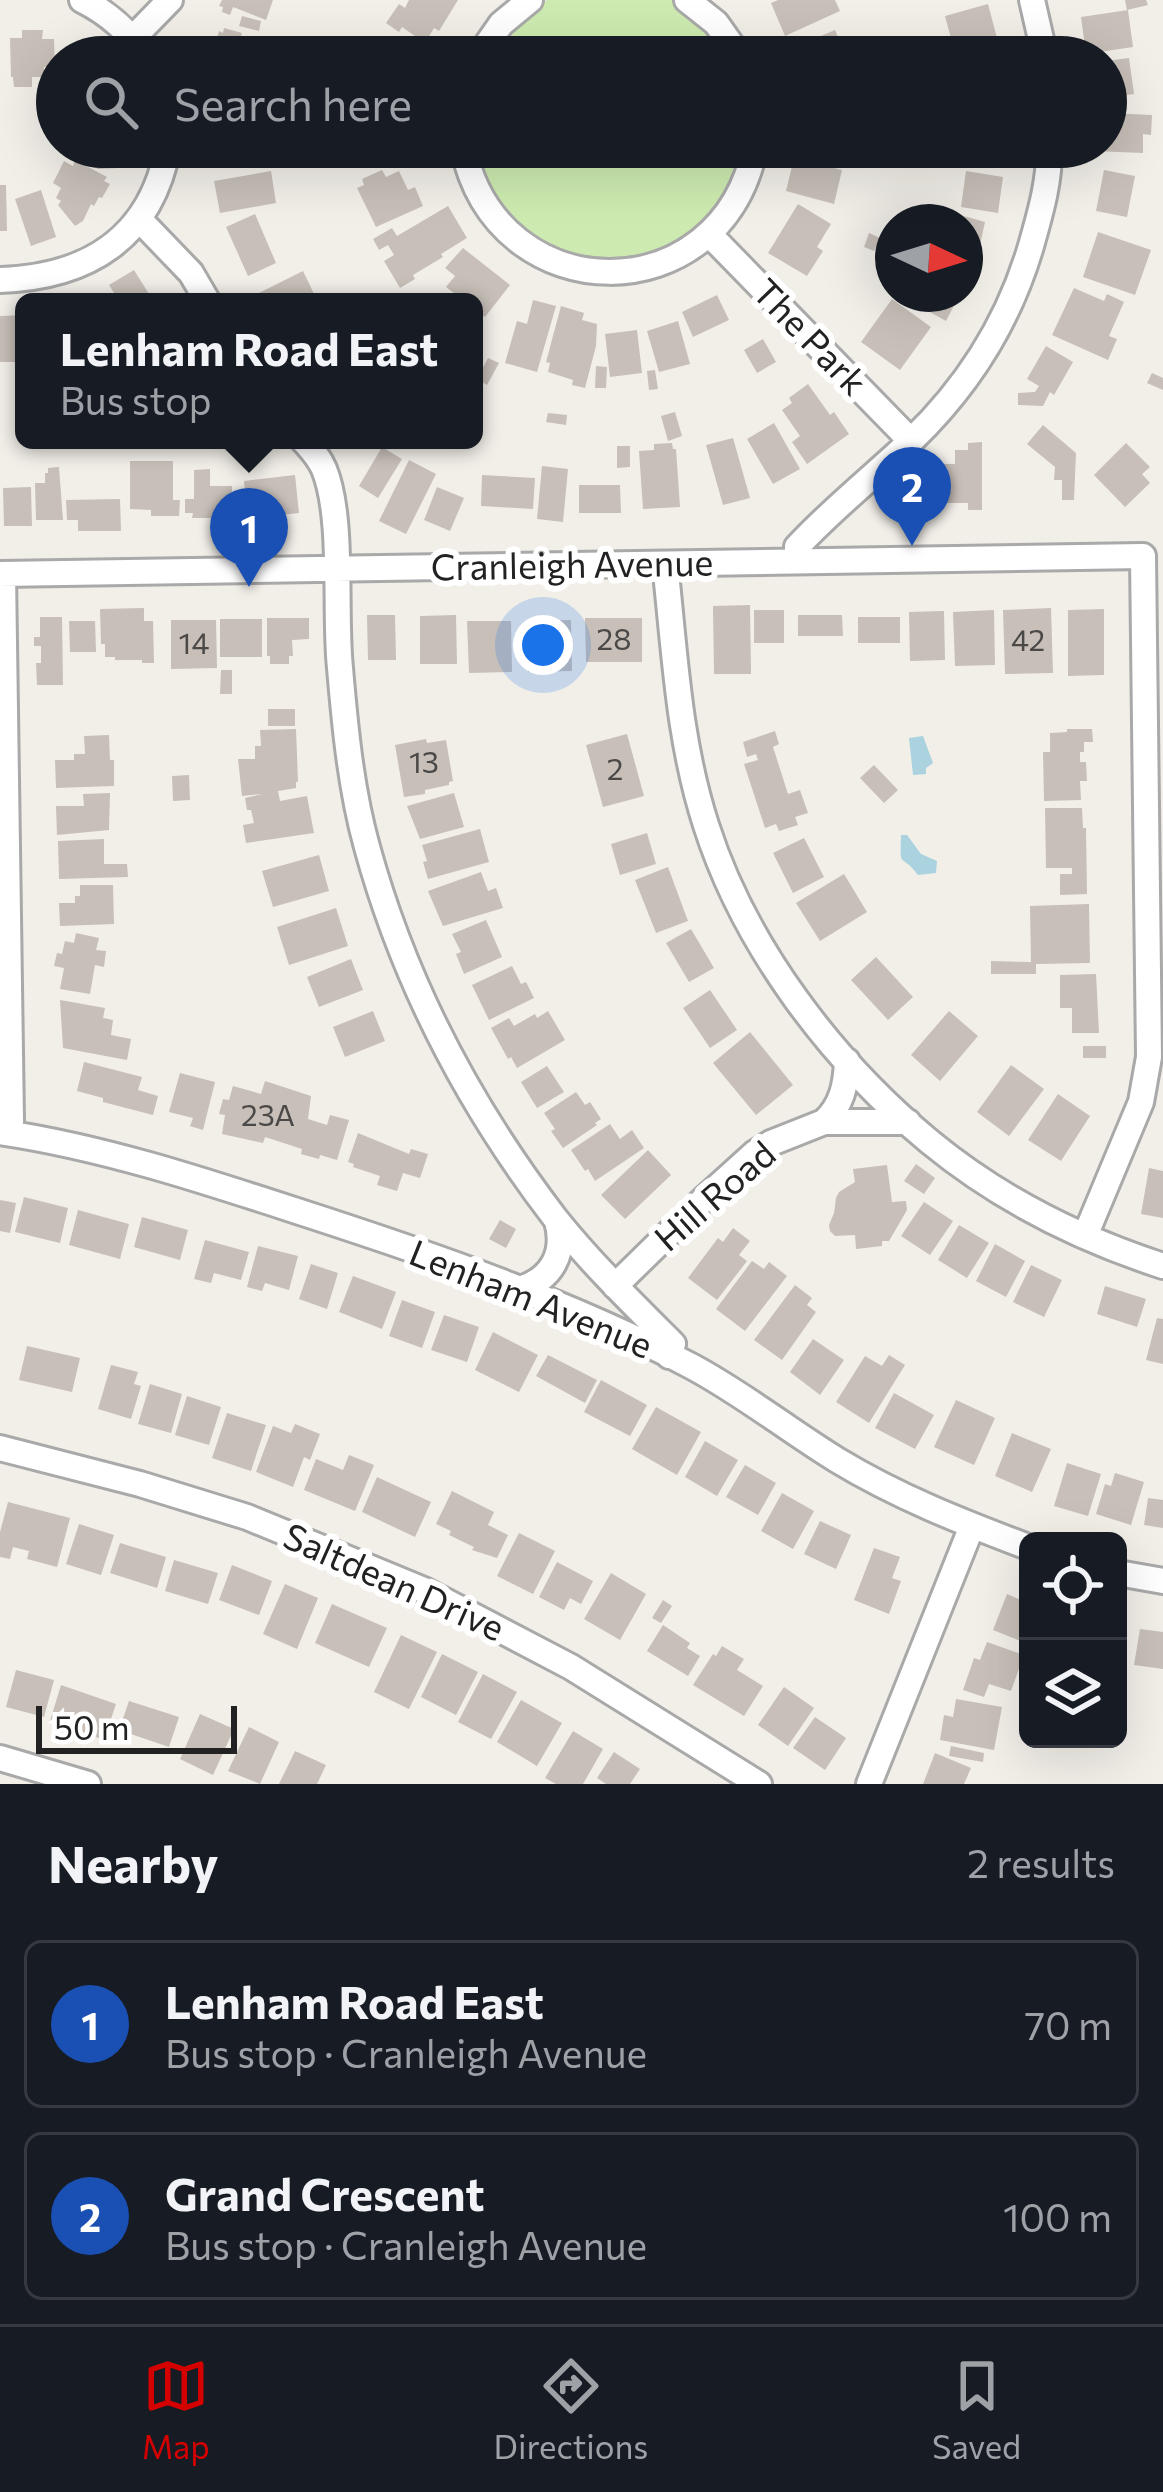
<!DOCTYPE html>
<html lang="en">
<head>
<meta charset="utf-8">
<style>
  :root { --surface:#171b24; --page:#242831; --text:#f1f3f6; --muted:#9ea1a6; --line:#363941; --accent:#d40000 }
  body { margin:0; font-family:Commissioner,sans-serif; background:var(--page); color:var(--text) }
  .controls { position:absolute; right:36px; bottom:36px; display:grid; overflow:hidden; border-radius:18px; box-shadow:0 12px 48px #0002 }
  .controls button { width:108px; height:108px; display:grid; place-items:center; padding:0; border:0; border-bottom:3px solid var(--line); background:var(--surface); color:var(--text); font:60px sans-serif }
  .compass { position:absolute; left:875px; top:204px; width:108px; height:108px; border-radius:50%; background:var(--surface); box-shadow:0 12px 48px #0002; rotate:94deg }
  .scale { position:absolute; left:36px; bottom:30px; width:201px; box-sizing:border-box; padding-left:12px; border:6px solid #222; border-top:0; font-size:33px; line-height:42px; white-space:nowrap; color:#222; -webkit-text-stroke:9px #fff; paint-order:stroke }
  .you { position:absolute; left:543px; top:645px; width:42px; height:42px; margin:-30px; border:9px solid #fff; border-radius:50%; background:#1a73e8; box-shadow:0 0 0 18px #1a73e833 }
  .badge { display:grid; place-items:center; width:78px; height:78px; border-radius:50%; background:var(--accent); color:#fff; font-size:39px; font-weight:700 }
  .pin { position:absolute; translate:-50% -99px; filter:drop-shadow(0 3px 6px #0008) }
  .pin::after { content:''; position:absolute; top:63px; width:42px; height:36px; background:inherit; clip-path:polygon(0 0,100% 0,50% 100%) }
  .popup { position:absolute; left:15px; top:293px; width:468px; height:156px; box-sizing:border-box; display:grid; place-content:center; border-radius:18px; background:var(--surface); filter:drop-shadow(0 3px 9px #0005); font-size:39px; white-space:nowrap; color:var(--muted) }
  .popup b { font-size:45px; color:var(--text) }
  .popup::after { content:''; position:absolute; left:50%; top:100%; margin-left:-24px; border:24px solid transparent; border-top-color:var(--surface) }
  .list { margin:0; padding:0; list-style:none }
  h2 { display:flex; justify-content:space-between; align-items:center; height:156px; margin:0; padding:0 48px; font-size:51px }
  h2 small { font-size:39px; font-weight:400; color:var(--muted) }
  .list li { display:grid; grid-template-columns:78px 1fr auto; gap:36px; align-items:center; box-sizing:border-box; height:168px; margin:0 24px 24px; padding:0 24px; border:3px solid var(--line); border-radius:18px }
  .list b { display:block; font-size:45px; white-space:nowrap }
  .list p { margin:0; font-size:39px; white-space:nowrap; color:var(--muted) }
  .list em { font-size:39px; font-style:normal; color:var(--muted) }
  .icon { flex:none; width:66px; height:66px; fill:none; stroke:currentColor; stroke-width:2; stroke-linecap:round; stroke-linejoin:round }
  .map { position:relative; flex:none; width:1163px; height:1784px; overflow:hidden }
  .search { position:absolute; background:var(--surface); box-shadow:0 12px 48px #0002; left:36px; right:36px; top:36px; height:132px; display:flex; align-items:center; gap:30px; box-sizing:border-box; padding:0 42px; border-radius:66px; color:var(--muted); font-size:45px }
  .sheet { height:540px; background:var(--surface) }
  nav { display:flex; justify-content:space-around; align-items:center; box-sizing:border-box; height:168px; border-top:3px solid var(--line); background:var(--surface); font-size:33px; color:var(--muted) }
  nav a { display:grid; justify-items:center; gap:6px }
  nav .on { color:var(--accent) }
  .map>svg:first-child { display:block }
  .grass { fill:#cdebb0 }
  .water { fill:#aad3df }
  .building { fill:#c7bfb8 }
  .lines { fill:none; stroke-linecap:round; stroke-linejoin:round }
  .street-casing { stroke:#a9a9a9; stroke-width:30 }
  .street { stroke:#fff; stroke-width:24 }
  .labels { text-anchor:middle; stroke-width:12; stroke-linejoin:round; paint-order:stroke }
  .number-label { font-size:30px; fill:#4b4948 }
  .street-label { font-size:36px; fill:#222; stroke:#fff }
</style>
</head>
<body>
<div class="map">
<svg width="1163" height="1784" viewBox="0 0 1163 1784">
  <rect width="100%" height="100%" fill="#f2efe9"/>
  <!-- grass -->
  <path class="grass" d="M547,0H671L707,25L730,57H488L502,35Z
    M473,147H745L730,190L698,230L653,255L628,261L578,259L531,238L495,202Z"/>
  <!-- water -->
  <path class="water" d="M923,736L933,763L926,768V774L913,775L909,738Z
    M901,835H907L921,854L937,861L936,873L918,875C900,851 900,872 901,835Z"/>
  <!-- building -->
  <path class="building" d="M222,0H273L266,20L233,7L230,15L222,12L223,7L219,6Z
    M409,0H458L439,31L434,28L425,43L402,27L399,32L386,23L399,4L405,8Z
    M778,0H835L840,11L785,36L771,3Z
    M1125,0H1146L1148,5L1127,10Z
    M988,4L1002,57H956L945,16Z
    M1128,10L1133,47L1086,54L1081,17Z
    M242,16L261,21L259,31L239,26Z
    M224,28L242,33L240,40L261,46L258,57H212L219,31L223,33Z
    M22,30H43L42,39H54L55,67H44V77H32V87H14L13,77H11L10,38H22Z
    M835,30L846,57H786L783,52Z
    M381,43L429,55V57H378Z
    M1129,58L1134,94L1106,98V61Z
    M57,80V106L50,112L40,98Z
    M1107,113L1152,115L1151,135L1143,134V153L1093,151V147H1106Z
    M76,147H122V152H119V168L97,169V163H88V157H76Z
    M977,147H1005L1004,159H977Z
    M794,158L842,170L834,204L786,191Z
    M75,160L107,177L104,181L110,184L102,198L99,197L94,206L91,204L83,221L75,226L58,205L61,201L56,198L61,188L53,183L64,161L73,166Z
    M382,170L386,177L399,171L408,190L415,187L423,206L376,227L357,188L364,185L362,179Z
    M1104,170L1135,176L1127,217L1096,211Z
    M271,171L276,203L220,213L214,181Z
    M966,171L1003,177L998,213L961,207Z
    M0,185H6L7,231H0Z
    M41,190L56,237L31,246L15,199Z
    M798,204L831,224L817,247L823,251L807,276L768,253Z
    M448,206L467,238L441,254L443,257L413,275L415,279L400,288L384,261L394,255L388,245L379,250L373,239L392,228L397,236Z
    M255,214L276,263L248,276L226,227Z
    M960,215L985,222L976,263L965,261V222H958Z
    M1098,232L1151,250L1135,295L1083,277Z
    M869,233L880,238L874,251L864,247Z
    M463,248L510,285L485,317L474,308V302H466L446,287L455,276L445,268Z
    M134,270L154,302H120L109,285Z
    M303,271L316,298L308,302H261L257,294Z
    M1074,288L1104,301L1107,294L1124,302L1109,336L1117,339L1108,360L1052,335Z
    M911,294H960L946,321L908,300Z
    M717,295L729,320L693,337L682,312Z
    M892,299L931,327L900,370L861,342Z
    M533,300L556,306L537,372L505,363L517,321L527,324Z
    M561,306L584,313L582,320L597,324L596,346L585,388L572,385L573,380L548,372L550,363L546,362Z
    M24,315V362H0V316Z
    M678,321L690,364L659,372L647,331Z
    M637,330L642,373L610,377L605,334Z
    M763,339L776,362L757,373L744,350Z
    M1046,346L1073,362L1054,395L1050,392L1043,406L1018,405V393L1035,392L1039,386L1027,379Z
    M488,358L499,363L487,385L477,379Z
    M596,366L607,367L606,388H595Z
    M655,370L658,389L649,390L647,371Z
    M1152,373L1163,378V390L1147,383Z
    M808,384L830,415L834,412L849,434L807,464L792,442L800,436L782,410L792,403L789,398Z
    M675,412L682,436L668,441L661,416Z
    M548,413L567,415L566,425L546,422Z
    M774,423L800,469L773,484L747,439Z
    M1043,425L1076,453L1074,500H1062V480H1054L1055,467L1027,444Z
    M733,438L750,498L723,505L706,445Z
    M982,442V510H968V503H935V482H940V464H955V450H968V443Z
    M672,443L673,449H676L680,507L643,509L639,451L654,450V444Z
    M1126,443L1150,467L1142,474L1150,483L1125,507L1094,475Z
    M617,446H630V467L617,468Z
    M382,447L402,459L378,498L359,486Z
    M409,460L436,474L406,534L379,521Z
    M130,461H173V500H180L179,516H151V510L130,509Z
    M542,466L568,469L563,522L537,519Z
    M59,467L63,520H36L35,483H45V473H48V468Z
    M210,469V486H232V518H192L193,513H185V499H194V470Z
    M295,475L299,513L271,516L269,502L246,505L244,481Z
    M482,475L535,478L533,509L481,506Z
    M579,485H620L621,513H579Z
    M31,487L32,526H4L3,488Z
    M437,487L464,498L450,531L424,520Z
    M120,499L121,531H78V520H67L66,500Z
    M750,605L751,674H714L713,606Z
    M144,608V621H153L154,663H142V660H115V657H105V644H101L100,609Z
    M1051,608L1053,673L1005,674L1003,610Z
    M1104,609V675L1068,676V610Z
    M754,610H784V643H754Z
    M994,610L995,665L955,666L953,612Z
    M944,611L945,660L910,661L909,612Z
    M367,615H395L396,660H368Z
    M456,615L457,664H420V616Z
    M798,615H842L843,636H798Z
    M40,617H62L63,685H37L36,663H41V646H34V637H40Z
    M858,617H900V643H858Z
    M267,618H309V639L292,640L293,656H289V664H270V656H267Z
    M585,618H642V662H586Z
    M220,619H262V657H220Z
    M171,620H216L217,668L171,669Z
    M571,620L572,671L528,672L527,621Z
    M69,621H95L96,652H70Z
    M467,621H511L512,672L469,673Z
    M221,670H232V694H220Z
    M268,709H295V726H268Z
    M296,729L298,782H296V788L278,791L280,801L307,796L314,833L246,843L243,825L254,823L251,810H247L245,798L262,794L242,796L238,759H255V746H261L260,730Z
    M1067,729H1092L1093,742H1084V752H1080V762H1086L1087,781H1080L1081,800L1044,801L1043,752H1050V733L1067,732Z
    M775,731L779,744L773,747L788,794L800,790L808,813L795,817L798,825L779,831L776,824L765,828L744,764L758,760L756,754L747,757L743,742Z
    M627,734L644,796L603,807L586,745Z
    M109,735L110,760H114V786L56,788L55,760H74V754H85L84,736Z
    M426,739L427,743L446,740L453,781L449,782V785L425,790V794L404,797L395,745Z
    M874,765L898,790L884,803L860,778Z
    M189,775L190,800L173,801L172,776Z
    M110,793L109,830L57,835L56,806H84L83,794Z
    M454,793L464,827L420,839L407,806Z
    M1045,808H1082L1083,828H1086L1087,894L1060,895V874H1072V868H1046Z
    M480,829L489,862L428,879L423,862L427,861L422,845Z
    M647,833L656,864L620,875L611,844Z
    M804,838L824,877L793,893L773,853Z
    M104,839V864H127L128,877L59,879L58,841Z
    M319,855L329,891L273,907L262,871Z
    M668,867L688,921L656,933L635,880Z
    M481,872L488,891L496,888L503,908L443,926L428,891Z
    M844,874L867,912L820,941L796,903Z
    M80,885H113L114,924L60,926L59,903H75V896H80Z
    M1089,904L1090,963L1036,964V974H991V961L1031,962L1030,906Z
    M336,908L348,946L289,965L277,927Z
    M486,920L502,957L464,974L456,954L461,952L452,934Z
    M691,929L714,968L689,982L666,943Z
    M76,933L99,938L96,950L106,951L104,967L95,965L90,994L60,989L64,968L54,966L57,953L62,954L65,941L74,943Z
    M876,957L913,997L888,1020L851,980Z
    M351,959L363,990L319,1007L307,977Z
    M512,966L521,984L526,982L534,998L489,1020L472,985Z
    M1096,974L1099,1033H1072V1008H1060V975Z
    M710,990L737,1030L710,1048L683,1008Z
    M60,1000L105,1008L103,1018L113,1020L111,1035L131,1039L127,1060L63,1048Z
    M373,1011L385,1041L345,1057L333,1027Z
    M548,1011L565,1040L517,1068L511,1057L508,1059L491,1028L509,1018L514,1026L535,1014L537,1018Z
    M949,1011L978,1036L940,1081L911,1055Z
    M750,1032L793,1085L756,1115L713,1063Z
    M1083,1046H1106V1058H1083Z
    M84,1062L142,1077L138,1090L158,1096L153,1115L103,1102V1098L77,1091Z
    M1011,1065L1044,1089L1009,1136L977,1112Z
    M547,1066L564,1092L537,1108L521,1082Z
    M180,1073L215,1082L203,1130L190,1126L193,1118L169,1112Z
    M265,1081L311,1096L308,1119L327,1125L330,1115L349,1120L337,1160L320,1155L319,1159L301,1154L302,1149L265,1137L263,1143L222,1134L225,1115L219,1114L223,1099L229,1100L233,1086L261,1094Z
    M576,1092L585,1105L590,1102L601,1119L595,1123L597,1125L563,1148L551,1131L555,1129L544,1113Z
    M1058,1094L1090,1116L1061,1161L1028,1140Z
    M610,1124L620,1139L632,1130L644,1148L595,1181L588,1169L585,1171L571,1150Z
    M358,1133L409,1154L411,1149L428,1154L420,1178L403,1173L397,1191L377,1185L380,1176L353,1167L354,1164L348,1162Z
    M648,1150L671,1175L625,1219L601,1195Z
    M916,1164L935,1178L924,1194L904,1181Z
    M887,1165L892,1202L906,1201L907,1210L889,1241H882V1246L856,1249L855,1235L835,1236L830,1231L829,1225L834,1213L836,1198L839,1192L855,1182L853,1169Z
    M1149,1168L1163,1171V1218L1141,1214Z
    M24,1197L68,1208L60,1243L15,1232Z
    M0,1200L16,1203L10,1233L0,1231Z
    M924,1202L953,1221L930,1255L901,1236Z
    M78,1210L129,1224L120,1259L69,1245Z
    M142,1217L188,1230L180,1260L134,1247Z
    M500,1220L516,1229L506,1248L489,1239Z
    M959,1225L989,1243L967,1278L938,1260Z
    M733,1228L750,1241L739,1255L747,1261L717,1300L688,1278L718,1238L723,1242Z
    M205,1240L249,1252L241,1280L214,1273L211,1283L194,1279Z
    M995,1244L1025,1261L1006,1297L976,1281Z
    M258,1246L298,1256L289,1290L265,1283L262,1291L247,1287Z
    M752,1261L764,1269L769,1262L787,1276L745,1331L716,1309Z
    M311,1264L338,1273L327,1309L299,1299Z
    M1031,1265L1062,1280L1044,1317L1013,1302Z
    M353,1276L396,1292L382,1329L339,1312Z
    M795,1285L812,1298L807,1305L816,1312L782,1360L754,1340Z
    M1105,1286L1146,1299L1137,1327L1097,1314Z
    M402,1300L435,1312L422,1348L389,1336Z
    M444,1315L479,1327L467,1362L431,1350Z
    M1157,1318L1163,1319V1364L1146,1360Z
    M493,1332L538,1355L519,1392L475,1370Z
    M813,1339L844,1360L820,1395L790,1372Z
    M27,1346L80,1358L72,1392L19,1380Z
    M548,1355L597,1380L585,1403L536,1376Z
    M889,1355L905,1365L869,1423L836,1402L865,1356L882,1366Z
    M111,1365L138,1372L134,1384L141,1386L131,1419L98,1409Z
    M601,1380L647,1405L630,1436L584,1412Z
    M150,1384L182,1394L171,1433L138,1424Z
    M894,1393L934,1415L915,1449L875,1428Z
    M187,1396L221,1407L209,1445L175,1435Z
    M956,1400L995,1418L974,1465L934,1447Z
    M656,1407L701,1432L677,1475L632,1449Z
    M227,1413L266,1425L251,1471L212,1458Z
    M295,1424L320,1434L310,1460L304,1457L293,1487L256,1472L273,1426L291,1433Z
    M1012,1433L1051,1449L1032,1492L995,1476Z
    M705,1441L738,1460L717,1496L685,1477Z
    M349,1455L374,1465L355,1511L304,1490L316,1459L343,1470Z
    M1067,1463L1101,1474L1088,1516L1054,1506Z
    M745,1465L776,1483L758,1515L726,1497Z
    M1115,1473L1144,1482L1131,1525L1096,1514L1105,1484L1111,1486Z
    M377,1477L431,1502L415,1537L362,1512Z
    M452,1491L494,1512L488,1525L508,1535L497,1558L472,1550L474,1547L449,1535L451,1531L436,1524Z
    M782,1493L814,1511L793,1549L761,1531Z
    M1148,1498L1163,1500V1528L1144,1525Z
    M8,1502L70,1518L57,1567L27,1559L29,1551L13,1547L10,1559L0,1557V1532Z
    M820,1521L851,1535L836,1569L804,1554Z
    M79,1524L114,1535L101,1575L66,1564Z
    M519,1533L555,1551L533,1594L497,1576Z
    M120,1543L166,1557L157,1588L110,1573Z
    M874,1548L900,1557L892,1578L901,1581L889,1614L854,1600Z
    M174,1560L218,1573L208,1604L165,1591Z
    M557,1562L593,1581L581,1604L570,1598L564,1610L539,1597Z
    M232,1565L272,1581L259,1615L219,1600Z
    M611,1573L646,1594L620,1640L584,1619Z
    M285,1584L318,1598L297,1649L263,1634Z
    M1007,1594L1028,1603V1644L993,1630Z
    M663,1600L672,1606L661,1623L652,1618Z
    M332,1604L387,1628L369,1667L315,1643Z
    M663,1625L690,1643L687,1648L700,1656L688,1676L647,1651Z
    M1140,1629L1163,1632V1669L1134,1665Z
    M401,1635L437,1652L409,1709L374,1692Z
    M987,1642L1024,1655L1011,1691L989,1684L984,1697L963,1690L974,1658L980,1660Z
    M722,1646L744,1659L737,1670L763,1686L744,1716L693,1685L713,1654L716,1656Z
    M442,1654L478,1672L456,1715L421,1697Z
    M16,1670L54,1680L44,1717L6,1707Z
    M483,1674L517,1692L491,1739L458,1722Z
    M61,1685L116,1704L104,1740L50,1721Z
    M784,1687L814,1708L788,1746L758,1725Z
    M956,1699L1002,1707L994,1750L940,1740L944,1715L953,1717Z
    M521,1700L562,1723L537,1766L497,1742Z
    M129,1701L179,1717L169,1747L119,1730Z
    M200,1714L234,1729L213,1775L180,1759Z
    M815,1717L846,1738L825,1770L793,1748Z
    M249,1727L279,1742L260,1784L228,1771Z
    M573,1731L603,1749L583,1784H556L545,1778Z
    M951,1746L984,1753L983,1762L949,1756Z
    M295,1751L326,1765L317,1784H279Z
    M614,1752L640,1769L630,1784H606L597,1778Z
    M935,1753L971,1768L964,1784H923Z"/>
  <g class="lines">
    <!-- street casing -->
    <g class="street-casing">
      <path id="street" d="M82,0C110,14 129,32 146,57
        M687,0L716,23L740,57
        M1032,0L1045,57
        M133,38L170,0
        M478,57L501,24L530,0
        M463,147C497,313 722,314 755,147
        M140,220L191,273L208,302
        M709,234L911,441
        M0,280C89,277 151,238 168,147
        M303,440C311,449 319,457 324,469C344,518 334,611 340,668C345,727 351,790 367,847C404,982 470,1107 555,1218C591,1263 632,1303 673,1344L669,1356
        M797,560V547C833,508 874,476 912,440C968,386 1009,321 1031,246C1040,214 1050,181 1049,147
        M665,564C675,653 678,738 706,825C745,947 832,1061 930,1142C998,1198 1080,1239 1163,1266
        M0,574L1143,556L1149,1057L1141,1102L1085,1236
        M3,574L11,1121L8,1133
        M824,1122C842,1105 846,1085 847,1061
        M0,1132C102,1147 202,1180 300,1212C433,1255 567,1301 691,1366C742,1393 788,1430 837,1460C898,1497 962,1522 1028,1547
        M615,1286L703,1200L755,1153L771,1143L824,1122H908
        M520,1289C552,1279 566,1253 557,1221
        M0,1448L140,1484L247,1517L424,1590L571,1667L759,1784
        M1118,1573L1163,1581
        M0,1758L88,1784
        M869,1784L972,1526"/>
    </g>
    <!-- street -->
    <use href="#street" class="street"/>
  </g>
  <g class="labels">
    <!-- number labels -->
    <g class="number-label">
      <text x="614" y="650">28</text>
      <text x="1028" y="651">42</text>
      <text x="194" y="654">14</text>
      <text x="424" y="773">13</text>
      <text x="615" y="780">2</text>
      <text x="268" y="1126">23A</text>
    </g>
    <!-- street labels -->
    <g class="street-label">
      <text transform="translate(810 337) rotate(46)" y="13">The Park</text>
      <text transform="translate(572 565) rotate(-1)" y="13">Cranleigh Avenue</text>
      <text transform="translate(715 1196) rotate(-41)" y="13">Hill Road</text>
      <text transform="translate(531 1299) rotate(22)" y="13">Lenham Avenue</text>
      <text transform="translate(394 1582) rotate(24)" y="13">Saltdean Drive</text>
    </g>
  </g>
</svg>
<div class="controls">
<button><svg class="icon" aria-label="locate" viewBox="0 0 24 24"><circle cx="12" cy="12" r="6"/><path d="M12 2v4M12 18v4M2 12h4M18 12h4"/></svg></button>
<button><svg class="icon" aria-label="layers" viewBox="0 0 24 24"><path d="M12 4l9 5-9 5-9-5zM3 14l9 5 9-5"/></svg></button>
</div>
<svg class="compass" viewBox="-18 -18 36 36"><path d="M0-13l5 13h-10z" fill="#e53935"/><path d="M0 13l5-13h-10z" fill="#9ea1a6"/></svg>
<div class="scale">50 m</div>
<div class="you"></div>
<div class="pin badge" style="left:249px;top:587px;background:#1a4fb4">1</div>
<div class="popup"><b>Lenham Road East</b>Bus stop</div>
<div class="pin badge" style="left:912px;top:546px;background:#1a4fb4">2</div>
<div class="search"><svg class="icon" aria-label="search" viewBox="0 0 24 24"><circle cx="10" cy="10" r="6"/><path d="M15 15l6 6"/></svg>Search here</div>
</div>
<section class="sheet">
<h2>Nearby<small>2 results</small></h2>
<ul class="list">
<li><span class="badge" style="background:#1a4fb4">1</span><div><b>Lenham Road East</b><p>Bus stop · Cranleigh Avenue</p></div><em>70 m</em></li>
<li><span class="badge" style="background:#1a4fb4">2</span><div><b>Grand Crescent</b><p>Bus stop · Cranleigh Avenue</p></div><em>100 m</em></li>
</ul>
</section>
<nav>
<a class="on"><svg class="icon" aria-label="map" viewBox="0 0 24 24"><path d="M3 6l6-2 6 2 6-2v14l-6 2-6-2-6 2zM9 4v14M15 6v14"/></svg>Map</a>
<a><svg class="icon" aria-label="directions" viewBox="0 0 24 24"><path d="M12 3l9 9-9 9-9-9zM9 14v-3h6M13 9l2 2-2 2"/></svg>Directions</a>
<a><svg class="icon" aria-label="saved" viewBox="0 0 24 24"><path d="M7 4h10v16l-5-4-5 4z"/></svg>Saved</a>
</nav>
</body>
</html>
